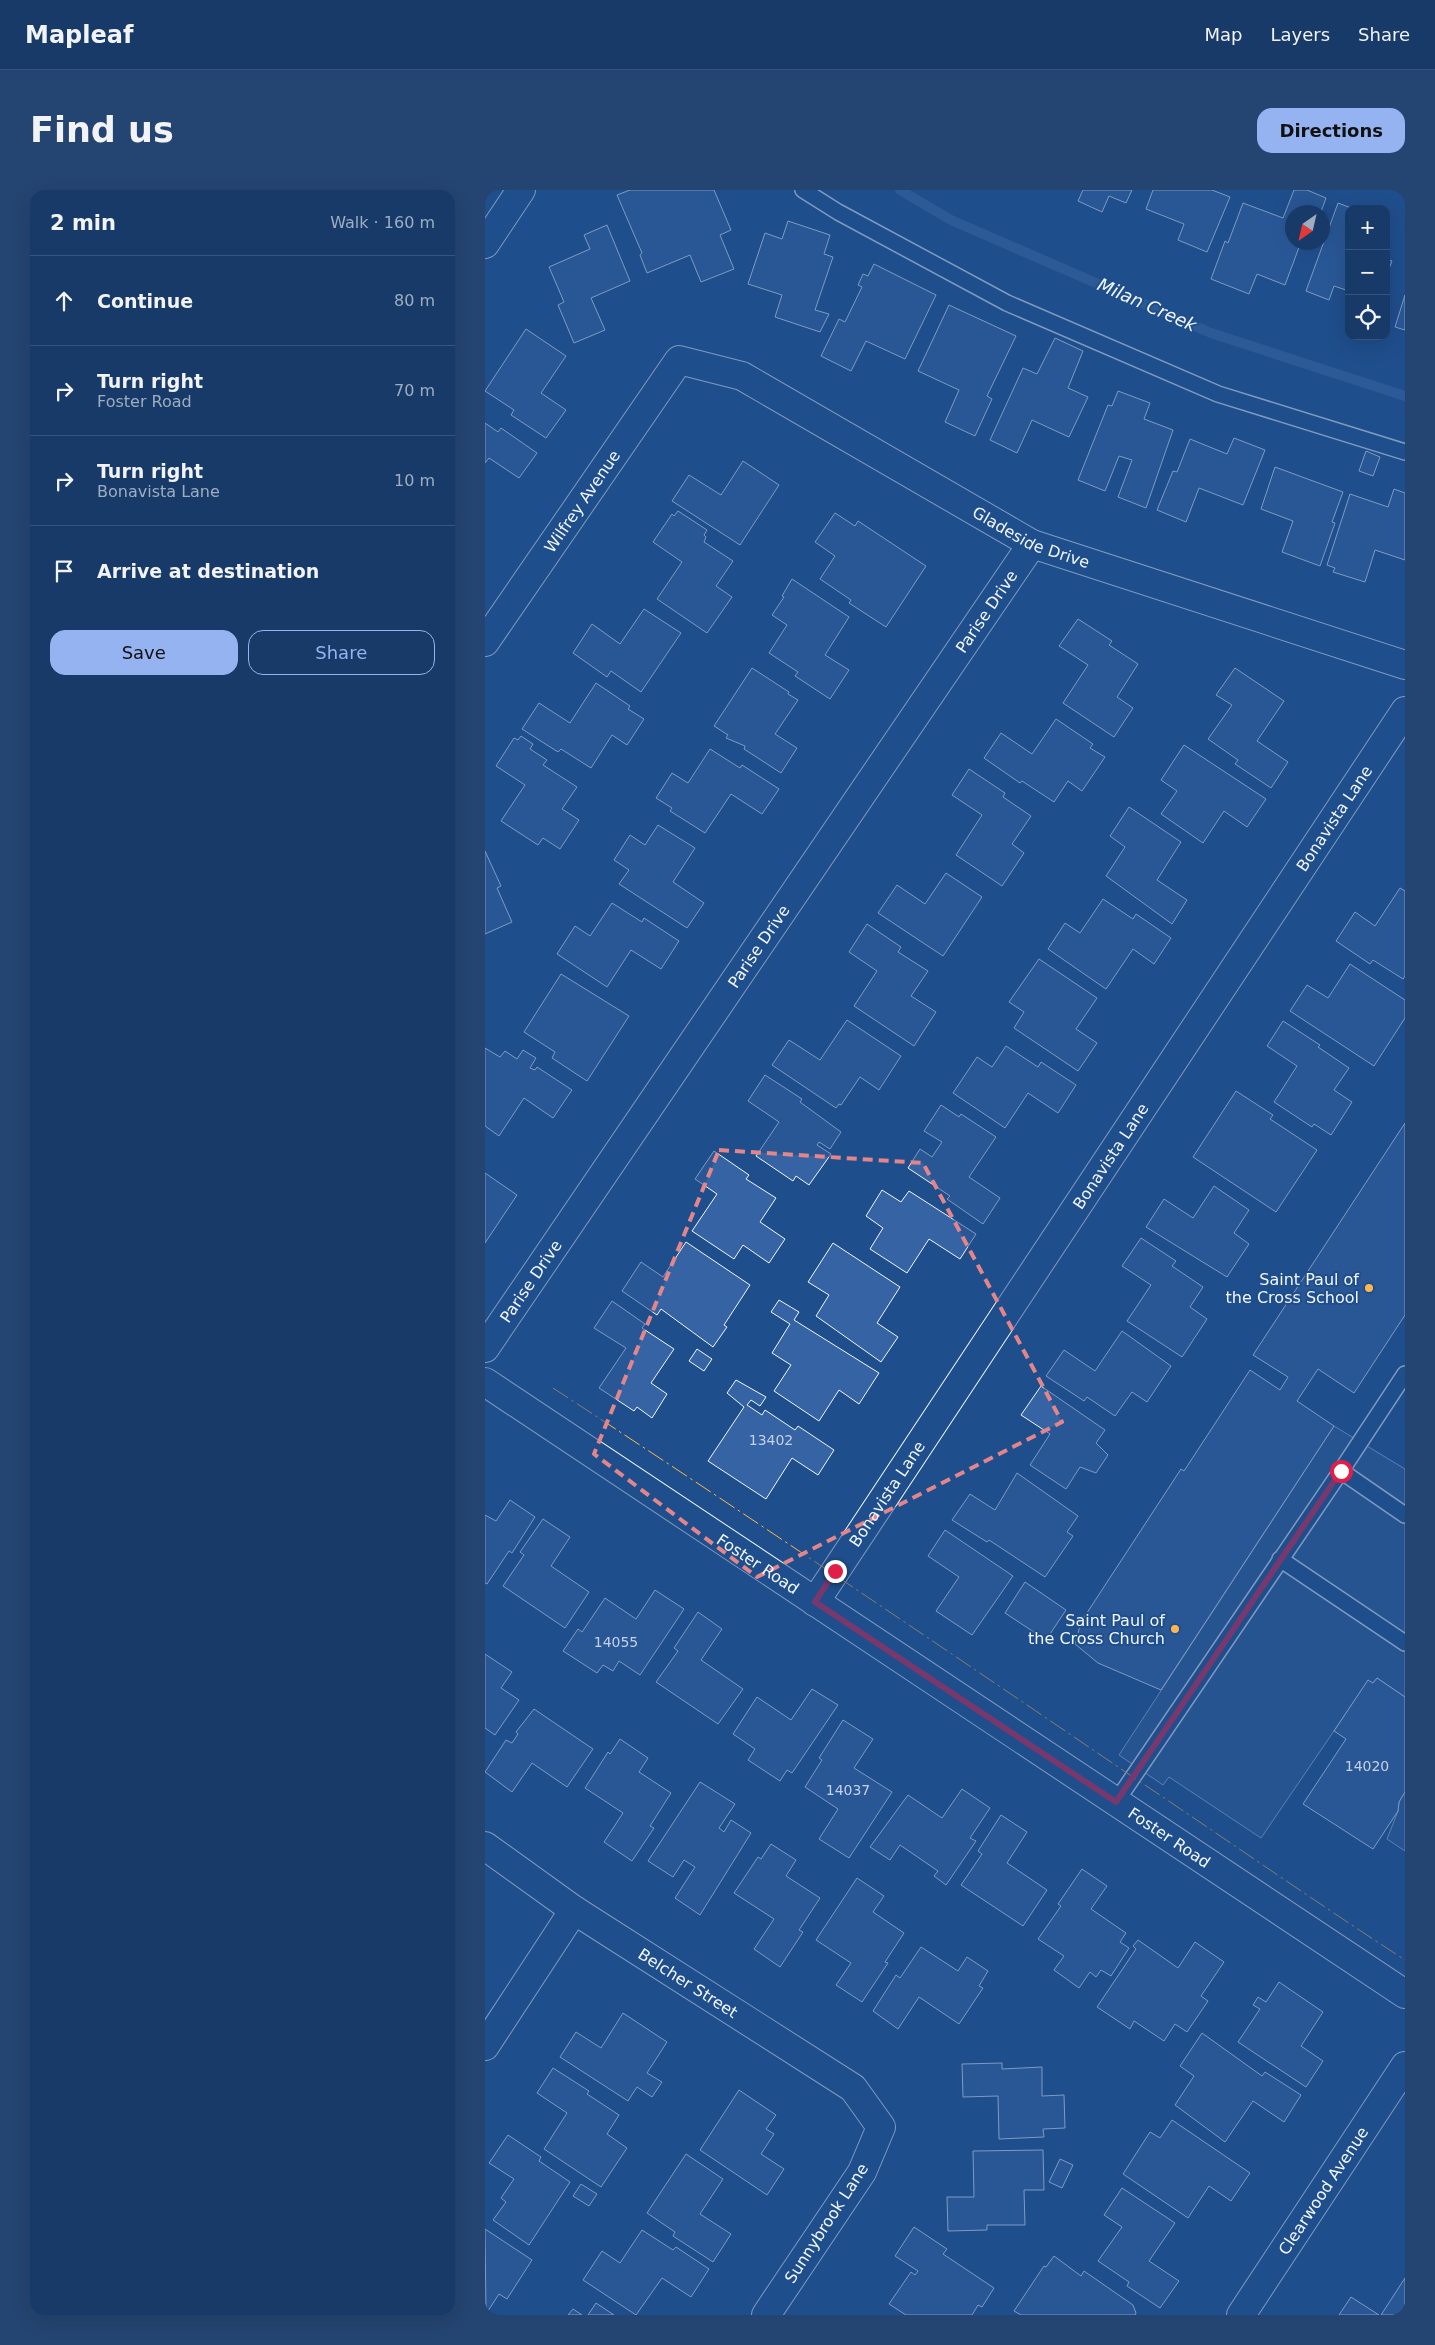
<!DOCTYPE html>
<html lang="en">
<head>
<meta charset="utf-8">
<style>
  :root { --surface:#173a69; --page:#244571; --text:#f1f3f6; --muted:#9eadc0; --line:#36547d; --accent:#95b2f1 }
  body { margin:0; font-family:"DejaVu Sans",sans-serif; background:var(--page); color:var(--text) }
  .controls { position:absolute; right:15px; top:15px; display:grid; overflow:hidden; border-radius:10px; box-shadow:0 5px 20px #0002 }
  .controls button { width:45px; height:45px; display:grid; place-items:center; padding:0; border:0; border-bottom:1px solid var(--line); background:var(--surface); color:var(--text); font:25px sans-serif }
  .compass { position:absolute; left:800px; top:15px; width:45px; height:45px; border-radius:50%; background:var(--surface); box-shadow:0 5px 20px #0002; rotate:214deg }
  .stop { position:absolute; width:15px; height:15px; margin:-11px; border:4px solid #e11d48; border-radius:50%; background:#fff }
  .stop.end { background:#e11d48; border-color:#fff; box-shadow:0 1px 5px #0008 }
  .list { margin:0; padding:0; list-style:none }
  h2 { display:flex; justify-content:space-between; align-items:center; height:65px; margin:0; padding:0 20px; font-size:21px }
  h2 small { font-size:16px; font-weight:400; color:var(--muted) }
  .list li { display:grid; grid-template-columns:32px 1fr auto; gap:15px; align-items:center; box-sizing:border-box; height:90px; padding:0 20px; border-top:1px solid var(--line) }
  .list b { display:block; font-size:19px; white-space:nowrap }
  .list p { margin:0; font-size:16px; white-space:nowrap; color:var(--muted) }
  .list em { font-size:16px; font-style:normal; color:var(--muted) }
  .actions { display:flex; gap:10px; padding:15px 20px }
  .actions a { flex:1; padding:11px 0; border:1px solid var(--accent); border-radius:15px; text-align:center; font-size:18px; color:var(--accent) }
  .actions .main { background:var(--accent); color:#111 }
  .icon { flex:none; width:28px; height:28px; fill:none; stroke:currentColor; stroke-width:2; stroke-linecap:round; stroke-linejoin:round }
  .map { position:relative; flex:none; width:920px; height:2125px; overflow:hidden; border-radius:15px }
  header { display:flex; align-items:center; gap:30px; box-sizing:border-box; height:70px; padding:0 25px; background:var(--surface); border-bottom:1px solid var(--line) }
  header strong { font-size:24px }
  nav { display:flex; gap:28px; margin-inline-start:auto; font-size:18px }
  .intro { display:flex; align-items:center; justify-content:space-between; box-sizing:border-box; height:120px; padding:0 30px }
  h1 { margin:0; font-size:35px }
  .button { padding:12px 22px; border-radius:15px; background:var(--accent); color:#111; font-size:18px; font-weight:700 }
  main { display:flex; gap:30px; padding:0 30px }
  aside { flex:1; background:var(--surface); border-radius:15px; box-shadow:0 5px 20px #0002 }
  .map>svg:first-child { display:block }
  .parking { fill:#305b95; stroke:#a8bbd7 }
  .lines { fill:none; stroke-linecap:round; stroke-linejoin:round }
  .stream { stroke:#3b69a3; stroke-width:10 }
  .building { fill:#3563a3; stroke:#f2f6ff }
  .service-casing { stroke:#f2f6ff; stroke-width:18 }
  .minor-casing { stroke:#f2f6ff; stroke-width:30 }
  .tertiary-casing { stroke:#f2f6ff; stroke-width:30 }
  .secondary-casing { stroke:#f2f6ff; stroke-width:30 }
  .service { stroke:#1f4e8c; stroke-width:15 }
  .minor { stroke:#1f4e8c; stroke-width:28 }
  .tertiary { stroke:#1f4e8c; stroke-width:28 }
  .secondary { stroke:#1f4e8c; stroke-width:28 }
  .power { stroke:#ffb74d; stroke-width:1; stroke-dasharray:18 4 2.5 4; stroke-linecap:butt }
  .route { stroke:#e11d48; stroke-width:6 }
  .marked { fill:none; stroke:#e38589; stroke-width:4; stroke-dasharray:10 6; stroke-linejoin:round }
  .poi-dot { fill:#ffb74d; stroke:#1f4e8c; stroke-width:2 }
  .labels { text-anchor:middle; stroke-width:4; stroke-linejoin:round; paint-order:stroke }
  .number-label { font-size:14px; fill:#c3d1e8 }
  .street-label { font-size:16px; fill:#f2f6ff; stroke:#1f4e8c }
  .poi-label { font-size:16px; fill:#f2f6ff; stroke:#1f4e8c; text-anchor:end }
  .water-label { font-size:18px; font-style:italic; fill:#f2f6ff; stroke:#1f4e8c }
</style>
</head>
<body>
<header>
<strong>Mapleaf</strong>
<nav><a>Map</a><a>Layers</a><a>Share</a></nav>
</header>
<div class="intro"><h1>Find us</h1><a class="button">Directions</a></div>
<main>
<aside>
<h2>2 min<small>Walk · 160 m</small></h2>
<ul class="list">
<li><svg class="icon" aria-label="ahead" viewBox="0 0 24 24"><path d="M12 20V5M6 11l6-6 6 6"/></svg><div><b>Continue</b></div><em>80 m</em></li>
<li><svg class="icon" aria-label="right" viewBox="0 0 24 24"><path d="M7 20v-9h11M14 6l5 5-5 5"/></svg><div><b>Turn right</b><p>Foster Road</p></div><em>70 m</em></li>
<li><svg class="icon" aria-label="right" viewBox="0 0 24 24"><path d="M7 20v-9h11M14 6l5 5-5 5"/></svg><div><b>Turn right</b><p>Bonavista Lane</p></div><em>10 m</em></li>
<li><svg class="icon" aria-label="arrive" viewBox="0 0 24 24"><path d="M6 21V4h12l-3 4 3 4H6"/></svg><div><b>Arrive at destination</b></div></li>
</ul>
<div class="actions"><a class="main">Save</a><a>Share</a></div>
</aside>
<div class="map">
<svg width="920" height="2125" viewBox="0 0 920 2125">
  <rect width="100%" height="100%" fill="#1f4e8c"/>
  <!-- parking -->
  <path class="parking" d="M849,1236L920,1279V1507L892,1488L888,1493L883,1491L776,1648L684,1587L678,1595L634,1565Z
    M920,1602V1661L902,1649L913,1621L914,1612Z"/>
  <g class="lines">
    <!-- stream -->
    <path class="stream" d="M415,0L466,30L726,143L920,206"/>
  </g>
  <!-- building -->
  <path class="building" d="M145,0H229L246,40L235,45L249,79L216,92L205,65L162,83L155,65L157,63L132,5Z
    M598,0H647L641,13L624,6L617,22L593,11Z
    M668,0H727L745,7L722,62L693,50L699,34L661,19Z
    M809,0H822L841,8L836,22H808V52H816L800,95L772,84L764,104L726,89L740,51L743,53L758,13L798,28Z
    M853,13L869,19H864V101L849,96L844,110L821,101Z
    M303,31L345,45L339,64L348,67L330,120L344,124L335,142L290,127L297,105L263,94L280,43L297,49Z
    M122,35L145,91L106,108L120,140L89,153L73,115L79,112L64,77L105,59L99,45Z
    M901,69L907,71L901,87Z
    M389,74L451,105L420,169L381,151L366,181L336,166L354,129L360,132L377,97L373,95L378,84L383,86Z
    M920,105V140L910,137Z
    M464,115L531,146L502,206L507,209L490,246L460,232L474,200L433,181Z
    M41,139L81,166L56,203L81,220L61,248L26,225L29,220L0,201Z
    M570,148L598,161L583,198L603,207L584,247L547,230L532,263L505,250L538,178L552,184Z
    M633,201L665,213L659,229L688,240L661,318L633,307L647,270L634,266L620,301L593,290L623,215L627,216Z
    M0,233L13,242L16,238L52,263L34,288L4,268L0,273Z
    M749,248L780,260L758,315L714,298L701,332L672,320L688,281L692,282L705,249L742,264Z
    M881,261L895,267L888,286L874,281Z
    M258,271L294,295L255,355L187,311L204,285L236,305Z
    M790,277L858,302L847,332L850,333L835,376L797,362L808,331L776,319Z
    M909,299L920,303V370L890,360L880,392L848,382L850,378L842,375L865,304L903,317Z
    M193,321L222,340L219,345L221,347L219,352L248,371L231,396L247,407L222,443L172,409L197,372L168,352L187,324L189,326Z
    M350,323L370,336L373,331L441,376L401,437L364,413L366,410L335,389L350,366L330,352Z
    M307,389L364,427L340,465L364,480L345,509L310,486L313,482L284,463L302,435L287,425L299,407L297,406Z
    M159,419L196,443L156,502L126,481L122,487L88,463L107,434L135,454Z
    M593,429L627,451L624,455L653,474L632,507L648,518L629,547L578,513L603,475L574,456Z
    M267,478L304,502L303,504L313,510L290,544L312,558L296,583L259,559L260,556L241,548L243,545L229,536Z
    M750,478L799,511L772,551L803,572L786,598L750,574L753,570L723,549L747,515L731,505Z
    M111,493L145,516L143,519L159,529L142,555L127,545L106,578L76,559L73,562L37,539L54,513L85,533Z
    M571,529L608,554L605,558L620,567L597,601L583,591L569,612L537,591L535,593L499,568L516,543L547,564Z
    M36,546L48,554L45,559L62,570L58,575L92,597L77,619L94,630L75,659L58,648L53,655L16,631L40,595L11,576L29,548L33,550Z
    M699,555L781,609L762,637L739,621L718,653L676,624L692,601L676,590Z
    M225,559L255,578L257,575L294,599L277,624L246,604L220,643L185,621L187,618L171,608L187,583L203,593Z
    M484,579L520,603L518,607L546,626L527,654L539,663L517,696L471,665L497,625L467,605Z
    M644,617L696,652L672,690L702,710L687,734L621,686L640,657L625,646Z
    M173,635L210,658L188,692L219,713L202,738L134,694L144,680L129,670L145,645L160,655Z
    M0,661L16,696L12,698L27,732L0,744Z
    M461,683L497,707L458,766L393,723L412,695L440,714Z
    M915,698L920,701V786L918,789L888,770L885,774L851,751L870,722L890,736Z
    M618,709L648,729L651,724L686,748L669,774L648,759L621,799L563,759L580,733L595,743Z
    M127,713L157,732L159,728L194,751L176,779L146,760L122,797L72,764L90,736L105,746Z
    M382,734L416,757L413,762L443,781L426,806L451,822L429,856L369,816L392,781L364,762Z
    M554,769L612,808L591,839L612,853L593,881L529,838L539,822L524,812Z
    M865,774L920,810V828L889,876L805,821L822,795L843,808Z
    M76,784L144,826L102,891L67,868L70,862L39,842Z
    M362,830L416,866L394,900L375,887L356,915L354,914L351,918L287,875L304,850L335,870Z
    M798,831L835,855L833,857L864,878L849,900L867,912L846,945L829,934L827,937L789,912L812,876L782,856Z
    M521,856L553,877L556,872L591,895L573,923L543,903L520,938L468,903L492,867L507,877Z
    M0,858L15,867L20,861L32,869L38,860L51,868L45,878L50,880L52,877L87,900L68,928L39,908L14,946L0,936Z
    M280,885L317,909L315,912L356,942L345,959L334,952L332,955L346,964L324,995L311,986L308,991L271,966L294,932L263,911Z
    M751,901L788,925L785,929L832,960L791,1022L708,967Z
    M456,915L474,927L476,924L511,947L484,987L515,1008L498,1034L462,1009L465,1006L423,978L435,959L447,967L457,952L439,941Z
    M920,933V1125L869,1203L833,1179L812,1211L849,1236L676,1500L613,1473L590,1454L596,1432L696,1279L699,1281L765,1180L795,1200L803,1187L768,1165Z
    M229,961L264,985L261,989L291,1008L275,1032L300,1049L284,1073L258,1055L249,1069L207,1041L232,1004L210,989Z
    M0,983L32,1005L0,1053Z
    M729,996L764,1020L749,1043L764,1054L742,1087L661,1037L679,1009L708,1028Z
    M397,1000L416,1012L424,1001L491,1044L475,1069L444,1049L422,1083L385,1059L398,1038L381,1026Z
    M656,1048L691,1071L687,1076L718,1097L705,1117L722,1129L697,1167L642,1131L666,1095L637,1076Z
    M201,1052L265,1095L239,1135L242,1137L228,1157L176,1119L172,1125L137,1101L156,1072L178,1087Z
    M348,1053L415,1097L392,1133L413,1147L396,1172L331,1126L344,1105L323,1092Z
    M294,1110L314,1122L309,1130L394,1183L374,1214L354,1200L334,1231L289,1201L306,1175L287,1163L305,1134L286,1122Z
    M127,1111L160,1134L157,1138L189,1159L166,1193L182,1204L167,1228L152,1217L149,1221L114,1198L141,1158L109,1138Z
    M637,1141L686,1176L662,1212L647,1202L630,1226L602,1207L599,1211L561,1186L579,1160L610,1181Z
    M212,1159L227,1169L219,1181L204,1171Z
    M251,1190L281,1207L275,1216L266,1210L262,1215L277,1225L280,1220L310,1240L313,1236L349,1260L333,1285L307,1268L281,1309L223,1271L259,1217L242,1203Z
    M556,1196L620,1240L611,1253L623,1265L611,1283L595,1277L581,1299L545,1275L565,1244L536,1225Z
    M532,1283L593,1326L582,1342L588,1346L560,1387L504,1350L502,1352L467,1330L485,1304L510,1320Z
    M25,1310L50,1327L27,1363L24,1361L2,1394L0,1393V1325L11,1331Z
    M58,1329L85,1347L66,1376L104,1402L80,1438L18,1396L39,1365L35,1362Z
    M460,1340L528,1386L487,1445L451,1421L474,1387L443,1366Z
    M540,1392L581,1420L561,1450L520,1423Z
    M170,1400L199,1419L155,1485L134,1471L128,1481L118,1475L112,1483L78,1461L93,1439L97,1442L120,1408L151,1429Z
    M213,1422L237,1439L216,1470L258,1499L233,1534L171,1492L193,1461L189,1458Z
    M0,1464L27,1482L16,1498L34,1510L10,1545L0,1538Z
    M892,1488L920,1507V1602L914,1612L913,1621L888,1659L818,1614L861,1549L849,1541L883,1490L888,1493Z
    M327,1499L353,1515L307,1583L302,1580L295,1591L263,1570L270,1559L248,1544L272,1507L306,1530Z
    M49,1519L108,1559L82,1597L47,1573L27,1602L0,1582L21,1550L27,1553L33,1544L31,1542Z
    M358,1530L388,1549L369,1578L407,1602L364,1668L334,1649L353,1619L320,1597L337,1570L334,1568Z
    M135,1549L163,1568L154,1582L186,1603L165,1636L169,1638L147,1671L119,1652L138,1623L100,1598L123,1562L125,1564Z
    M215,1592L250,1614L234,1638L239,1642L246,1630L266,1643L215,1725L190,1708L210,1677L199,1670L188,1687L163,1671Z
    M477,1599L505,1618L485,1648L491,1651L461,1695L449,1686L453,1681L415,1655L405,1670L385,1657L423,1605L457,1628Z
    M516,1625L542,1642L522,1673L562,1700L538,1736L476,1695L497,1664L493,1661Z
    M286,1654L311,1670L301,1686L335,1708L314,1740L318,1742L295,1777L269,1759L289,1729L249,1703L273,1667L276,1669Z
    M597,1679L622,1696L606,1719L641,1743L635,1752L644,1758L626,1786L616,1780L611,1787L605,1782L594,1798L569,1780L579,1766L553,1749L576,1716L573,1714Z
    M372,1688L399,1706L388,1722L419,1743L400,1772L403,1773L377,1812L351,1795L366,1773L331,1750Z
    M653,1750L693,1778L710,1752L739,1772L716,1806L723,1811L702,1842L690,1834L679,1851L649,1831L645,1839L612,1817L651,1759L648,1756Z
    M436,1757L473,1781L482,1767L503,1781L494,1796L498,1798L474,1834L434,1807L413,1839L388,1821L411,1785L415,1788Z
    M794,1792L838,1822L816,1856L838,1871L821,1897L753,1852L775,1819L768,1815L773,1807L781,1812Z
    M138,1823L182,1852L162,1883L177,1892L167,1907L152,1897L143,1911L75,1867L91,1842L116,1858Z
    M717,1843L777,1886L780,1882L816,1905L799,1932L768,1911L740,1952L690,1915L709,1886L695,1876Z
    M517,1873V1879L557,1877V1906L579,1905L580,1938L558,1939L559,1947L514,1949L513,1906L478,1907L477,1874Z
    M68,1878L104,1901L102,1904L134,1925L122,1944L142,1958L116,1997L59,1959L82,1923L52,1903Z
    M254,1900L291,1925L281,1939L289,1944L276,1964L299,1979L282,2005L215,1960Z
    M687,1930L765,1983L746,2011L724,1996L703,2028L638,1984L665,1942L675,1948Z
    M23,1945L56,1967L54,1971L85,1992L44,2055L8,2030L21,2012L16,2008L29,1989L4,1973Z
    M558,1960L559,2000H539L540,2035H502V2040L463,2041L462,2007H489L488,1961Z
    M201,1964L238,1989L215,2024L246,2044L228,2072L188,2046L190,2042L162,2023Z
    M575,1969L588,1975L577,1998L564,1992Z
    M96,1994L112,2004L104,2016L88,2006Z
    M637,1998L690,2033L664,2071L694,2091L675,2118L642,2096L644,2092L613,2071L637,2037L619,2025Z
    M429,2037L462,2059L458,2064L509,2098L497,2117L493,2115L487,2125H421L404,2114L426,2082L430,2085L433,2081L410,2066Z
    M0,2039L47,2070L22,2109L14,2104L1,2124Z
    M157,2040L188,2060L191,2057L224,2079L206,2107L177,2088L151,2125L98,2090L117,2061L135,2073Z
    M569,2066L596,2086L599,2081L648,2115L651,2123L650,2125H536L529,2121L559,2076L561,2077Z
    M920,2088V2125H896Z
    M866,2107L894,2125H854Z
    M111,2113L129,2125H103Z
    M88,2119L97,2125H83Z"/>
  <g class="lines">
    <!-- service casing -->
    <g class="service-casing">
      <path id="service" d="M318,0L353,22L522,113L733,204L920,262
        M856,1281L920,1184
        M795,1369L920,1453
        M631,1612L856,1281L920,1325"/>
    </g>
    <!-- minor casing -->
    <g class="minor-casing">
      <g id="minor">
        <path id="s1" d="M0,452L194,170L257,186L547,354L920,475"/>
        <path id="s2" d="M0,1158L547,354"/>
        <path id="s3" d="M330,1412L920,521"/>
        <path id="s4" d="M0,1656L89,1720L368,1898L396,1937L377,1982L281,2125"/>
        <path d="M0,1856L89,1720"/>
        <path id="s5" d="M756,2125L920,1876"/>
      </g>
    </g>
    <!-- tertiary casing -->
    <g class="tertiary-casing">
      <g id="tertiary">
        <path id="s6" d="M0,1192L920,1804"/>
      </g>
    </g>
    <!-- secondary casing -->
    <g class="secondary-casing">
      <path id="secondary" d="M0,54L36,0"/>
    </g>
    <!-- service -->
    <use href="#service" class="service"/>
    <!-- minor -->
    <use href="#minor" class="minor"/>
    <!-- tertiary -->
    <use href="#tertiary" class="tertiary"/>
    <!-- secondary -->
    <use href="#secondary" class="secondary"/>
    <!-- power -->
    <path class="power" d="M68,1198C261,1324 451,1453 642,1583C735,1645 826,1709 920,1770"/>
  </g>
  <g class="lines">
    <!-- route -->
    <path class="route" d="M350,1381L330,1412L631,1612L856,1281"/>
  </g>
  <!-- marked area -->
  <path d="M0 0H920V2125H0ZM234,960L438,973L577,1232L272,1387L109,1264Z" fill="#1f4e8c" fill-opacity=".55" fill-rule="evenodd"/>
  <path class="marked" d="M234,960L438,973L577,1232L272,1387L109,1264Z"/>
  <!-- markers -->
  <g class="poi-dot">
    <circle cx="884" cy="1098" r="5"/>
    <circle cx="690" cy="1439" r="5"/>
  </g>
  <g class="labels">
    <!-- number labels -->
    <g class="number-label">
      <text x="286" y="1255">13402</text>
      <text x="131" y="1457">14055</text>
      <text x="882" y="1581">14020</text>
      <text x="363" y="1605">14037</text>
    </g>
    <!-- street labels -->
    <g class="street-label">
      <text dy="6" stroke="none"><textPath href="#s1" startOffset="171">Wilfrey Avenue</textPath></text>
      <text dy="6" stroke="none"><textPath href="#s1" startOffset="739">Gladeside Drive</textPath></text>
      <text dy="6" stroke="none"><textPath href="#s2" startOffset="891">Parise Drive</textPath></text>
      <text dy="6" stroke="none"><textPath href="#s3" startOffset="940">Bonavista Lane</textPath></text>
      <text dy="6" stroke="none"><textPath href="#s2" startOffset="486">Parise Drive</textPath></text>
      <text dy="6" stroke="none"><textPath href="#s3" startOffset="535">Bonavista Lane</textPath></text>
      <text dy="6" stroke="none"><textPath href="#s2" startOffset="81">Parise Drive</textPath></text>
      <text dy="6" stroke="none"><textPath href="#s3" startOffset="130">Bonavista Lane</textPath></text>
      <text dy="6" stroke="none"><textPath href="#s6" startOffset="328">Foster Road</textPath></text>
      <text dy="6" stroke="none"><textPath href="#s6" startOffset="822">Foster Road</textPath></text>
      <text dy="6" stroke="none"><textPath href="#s4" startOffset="245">Belcher Street</textPath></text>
      <text dy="6" stroke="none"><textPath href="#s5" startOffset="149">Clearwood Avenue</textPath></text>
      <text transform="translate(341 2033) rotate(-57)" y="6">Sunnybrook Lane</text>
    </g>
    <!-- poi labels -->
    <g class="poi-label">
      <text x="874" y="1095">Saint Paul of<tspan x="874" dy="18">the Cross School</tspan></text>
      <text x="680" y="1436">Saint Paul of<tspan x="680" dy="18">the Cross Church</tspan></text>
    </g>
    <!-- water labels -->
    <g class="water-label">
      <text transform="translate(662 115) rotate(24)" y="6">Milan Creek</text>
    </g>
  </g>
</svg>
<div class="controls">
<button>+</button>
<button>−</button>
<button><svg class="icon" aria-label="locate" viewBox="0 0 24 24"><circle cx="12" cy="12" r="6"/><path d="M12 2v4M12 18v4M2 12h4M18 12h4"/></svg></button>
</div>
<svg class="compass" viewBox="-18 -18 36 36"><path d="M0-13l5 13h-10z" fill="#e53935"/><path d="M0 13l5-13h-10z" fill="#9eadc0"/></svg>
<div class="stop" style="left:856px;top:1281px"></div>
<div class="stop end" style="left:350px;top:1381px"></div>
</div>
</main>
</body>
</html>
